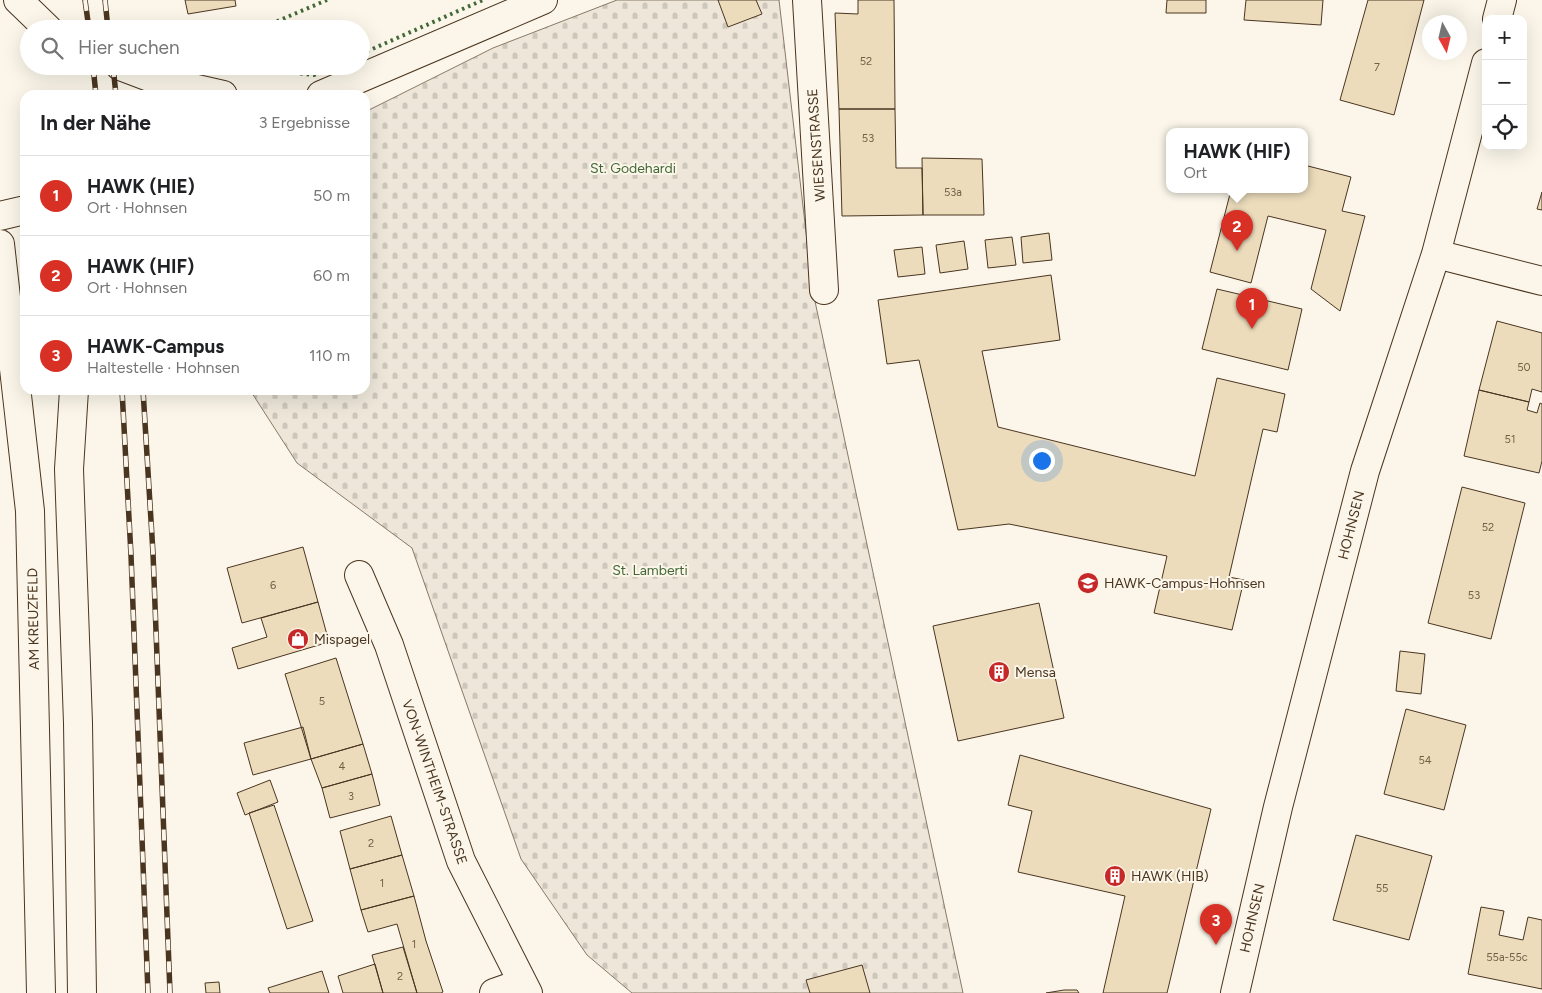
<!DOCTYPE html>
<html lang="de">
<head>
<meta charset="utf-8">
<style>
  :root { --surface:#fff; --page:#f6f6f6; --text:#202124; --muted:#757577; --line:#e0e0e0; --accent:#d93025 }
  body { margin:0; font-family:Figtree,sans-serif; background:var(--page); color:var(--text) }
  .controls { position:absolute; right:15px; top:15px; display:grid; overflow:hidden; border-radius:10px; box-shadow:0 5px 20px #0002 }
  .controls button { width:45px; height:45px; display:grid; place-items:center; padding:0; border:0; border-bottom:1px solid var(--line); background:var(--surface); color:var(--text); font:25px sans-serif }
  .compass { position:absolute; left:1422px; top:15px; width:45px; height:45px; border-radius:50%; background:var(--surface); box-shadow:0 5px 20px #0002; rotate:172deg }
  .you { position:absolute; left:1041px; top:460px; width:18px; height:18px; margin:-12px; border:4px solid #fff; border-radius:50%; background:#1a73e8; box-shadow:0 0 0 8px #1a73e833 }
  .badge { display:grid; place-items:center; width:32px; height:32px; border-radius:50%; background:var(--accent); color:#fff; font-size:16px; font-weight:700 }
  .pin { position:absolute; translate:-50% -41px; filter:drop-shadow(0 1px 2px #0008) }
  .pin::after { content:''; position:absolute; top:26px; width:18px; height:15px; background:inherit; clip-path:polygon(0 0,100% 0,50% 100%) }
  .popup { position:absolute; left:1166px; top:128px; width:142px; height:65px; box-sizing:border-box; display:grid; place-content:center; border-radius:10px; background:var(--surface); filter:drop-shadow(0 1px 4px #0005); font-size:16px; white-space:nowrap; color:var(--muted) }
  .popup b { font-size:19px; color:var(--text) }
  .popup::after { content:''; position:absolute; left:50%; top:100%; margin-left:-10px; border:10px solid transparent; border-top-color:var(--surface) }
  .list { margin:0; padding:0; list-style:none }
  h2 { display:flex; justify-content:space-between; align-items:center; height:65px; margin:0; padding:0 20px; font-size:21px }
  h2 small { font-size:16px; font-weight:400; color:var(--muted) }
  .list li { display:grid; grid-template-columns:32px 1fr auto; gap:15px; align-items:center; box-sizing:border-box; height:80px; padding:0 20px; border-top:1px solid var(--line) }
  .list b { display:block; font-size:19px; white-space:nowrap }
  .list p { margin:0; font-size:16px; white-space:nowrap; color:var(--muted) }
  .list em { font-size:16px; font-style:normal; color:var(--muted) }
  .icon { flex:none; width:28px; height:28px; fill:none; stroke:currentColor; stroke-width:2; stroke-linecap:round; stroke-linejoin:round }
  .map { position:relative; flex:none; width:1542px; height:993px; overflow:hidden }
  .search { position:absolute; background:var(--surface); box-shadow:0 5px 20px #0002; left:20px; top:20px; width:350px; height:55px; display:flex; align-items:center; gap:12px; box-sizing:border-box; padding:0 18px; border-radius:28px; color:var(--muted); font-size:19px }
  .panel { position:absolute; background:var(--surface); box-shadow:0 5px 20px #0002; left:20px; top:90px; width:350px; height:305px; border-radius:15px }
  .map>svg:first-child { display:block }
  .cemetery { fill:url(#cemetery-stones); stroke:#887966 }
  .building { fill:#ecdcbc; stroke:#4a3520 }
  .lines { fill:none; stroke-linecap:round; stroke-linejoin:round }
  .minor-casing { stroke:#4a3520; stroke-width:30 }
  .secondary-casing { stroke:#4a3520; stroke-width:30 }
  .minor { stroke:#fbf6e9; stroke-width:28 }
  .secondary { stroke:#fbf6e9; stroke-width:28 }
  .rail-casing { stroke:#4a3520; stroke-width:5.5 }
  .rail { stroke:#fbf6e9; stroke-width:4; stroke-dasharray:11; stroke-linecap:butt }
  .hedge { stroke:#436837; stroke-width:4; stroke-dasharray:2.5 4; stroke-linecap:butt }
  .labels { text-anchor:middle; stroke-width:4; stroke-linejoin:round; paint-order:stroke }
  .number-label { font-size:11px; fill:#725f47 }
  .street-label { font-size:14px; fill:#4a3520; stroke:#fbf6e9 }
  .park-label { font-size:14px; fill:#436837; stroke:#fbf6e9 }
  .poi-label { font-size:14px; fill:#4a3520; stroke:#fbf6e9; text-anchor:start }
</style>
</head>
<body>
<div class="map">
<svg width="1542" height="993" viewBox="0 0 1542 993">
  <defs>
    <pattern id="cemetery-stones" width="16" height="16" patternUnits="userSpaceOnUse" patternTransform="scale(1.25)"><rect width="16" height="16" fill="#ede6d9"/><path d="M2 7V4a2 2 0 0 1 4 0v3zM10 15v-3a2 2 0 0 1 4 0v3z" fill="#cdc6ba"/></pattern>
  </defs>
  <rect width="100%" height="100%" fill="#fbf6e9"/>
  <!-- cemetery -->
  <path class="cemetery" d="M617,0H779L813,292L963,993H632L587,955L521,859L412,548L297,463L250,390H365V112L493,48Z"/>
  <!-- building -->
  <path class="building" d="M185,0H235L236,6L188,14Z
    M718,0H756L762,14L728,27Z
    M858,0H894L895,109H839L835,13L858,14Z
    M1167,0H1206V13H1166Z
    M1246,0H1323L1321,25L1244,20Z
    M1368,0H1424L1394,115L1340,100Z
    M210,66H243V72L211,74Z
    M839,109H895L896,168H922L923,215L842,216Z
    M922,158L982,159L984,215H923Z
    M1304,165L1351,177L1342,211L1365,216L1340,311L1311,289L1326,230L1268,216L1251,283L1210,272L1231,190H1304Z
    M1542,192V210L1537,209Z
    M1049,233L1052,260L1023,263L1021,237Z
    M1012,237L1016,265L988,268L985,240Z
    M964,241L968,269L940,273L936,245Z
    M922,247L925,274L898,277L894,250Z
    M1051,275L1060,340L982,351L998,427L1195,476L1217,378L1285,394L1277,432L1263,429L1229,577L1244,580L1232,630L1154,613L1167,556L1009,524L958,530L919,360L887,364L878,300Z
    M1217,289L1302,309L1288,370L1202,349Z
    M1497,321L1542,333V392L1532,389L1529,402L1479,390Z
    M1479,390L1529,402L1527,410L1537,413L1540,403L1542,404V461L1539,473L1464,456Z
    M1462,487L1525,503L1491,639L1428,623Z
    M303,547L318,602L242,623L227,568Z
    M318,602L329,642L238,669L232,648L267,637L261,618Z
    M1039,603L1064,718L958,741L933,626Z
    M1400,651L1425,654L1421,694L1396,691Z
    M336,658L363,744L311,759L285,674Z
    M1406,709L1466,725L1444,810L1384,794Z
    M303,727L311,759L253,775L244,743Z
    M363,744L372,774L322,788L311,759Z
    M1020,755L1211,809L1167,993H1103L1125,896L1018,872L1032,811L1008,805Z
    M372,774L380,805L330,818L322,788Z
    M270,780L278,802L245,815L237,793Z
    M274,805L313,921L287,929L249,813Z
    M391,816L402,855L350,869L340,831Z
    M1356,835L1432,856L1409,940L1333,920Z
    M402,855L414,896L361,910L350,869Z
    M414,896L426,941L443,992L441,993H417L397,924L368,932L361,910Z
    M1481,907L1504,911L1499,935L1523,940L1528,917L1542,920V989L1468,974Z
    M403,947L417,993H383L372,955Z
    M375,964L383,993H343L338,976Z
    M862,965L870,993H810L806,980Z
    M322,971L329,993H270L268,988Z
    M219,982L220,993H206L205,983Z
    M1064,990H1077L1079,993H1046Z"/>
  <g class="lines">
    <!-- minor casing -->
    <g class="minor-casing">
      <path id="minor" d="M807,0L824,290
        M1497,19L1502,0
        M1436,254L1542,281
        M359,575L389,645L461,861L528,993
        M494,993L522,983
        M1235,993L1278,807L1365,471L1436,254L1486,63"/>
    </g>
    <!-- secondary casing -->
    <g class="secondary-casing">
      <path id="secondary" d="M18,0L48,29
        M120,66L157,80L223,95
        M321,95L543,0
        M0,216L25,210
        M0,244L30,511L41,993
        M74,390L69,469L78,723L82,993"/>
    </g>
    <!-- minor -->
    <use href="#minor" class="minor"/>
    <!-- secondary -->
    <use href="#secondary" class="secondary"/>
    <!-- rail casing -->
    <g class="rail-casing">
      <path id="rail" d="M85,0L89,29
        M105,0L108,29
        M93,66L96,95
        M113,66L116,95
        M122,390L131,555L148,993
        M143,390L153,553L170,993"/>
    </g>
    <!-- rail -->
    <use href="#rail" class="rail"/>
    <!-- hedge -->
    <path class="hedge" d="M259,29L327,0
      M361,54L483,0
      M258,66V69L314,75L334,66"/>
  </g>
  <!-- icons -->
  <defs>
    <g id="university-disc" transform="scale(1.125)"><circle r="9.5" fill="#c62828" stroke="#fbf6e9"/><path d="M0-5L7-2L0 1L-7-2ZM-4 1L0 2.5L4 1V4Q0 6-4 4Z" fill="#fff"/></g>
    <g id="shop-disc" transform="scale(1.125)"><circle r="9.5" fill="#c62828" stroke="#fbf6e9"/><path d="M-5-2.5h2.3a2.7 3.5 0 0 1 5.4 0H5L5.5 6h-11ZM-1.5-2.5h3a1.5 2.3 0 0 0-3 0Z" fill="#fff"/></g>
    <g id="building-disc" transform="scale(1.125)"><circle r="9.5" fill="#c62828" stroke="#fbf6e9"/><path d="M-4-6H4V6H1V3H-1V6H-4ZM-2.5-4.3h1.7v1.8h-1.7ZM.8-4.3h1.7v1.8H.8ZM-2.5-1h1.7V.8h-1.7ZM.8-1h1.7V.8H.8Z" fill="#fff"/></g>
  </defs>
  <g fill-rule="evenodd">
    <use href="#university-disc" x="1088" y="583"/>
    <use href="#shop-disc" x="298" y="639"/>
    <use href="#building-disc" x="999" y="672"/>
    <use href="#building-disc" x="1115" y="876"/>
  </g>
  <g class="labels">
    <!-- number labels -->
    <g class="number-label">
      <text x="866" y="65">52</text>
      <text x="1377" y="71">7</text>
      <text x="868" y="142">53</text>
      <text x="953" y="196">53a</text>
      <text x="1524" y="371">50</text>
      <text x="1510" y="443">51</text>
      <text x="1488" y="531">52</text>
      <text x="273" y="589">6</text>
      <text x="1474" y="599">53</text>
      <text x="322" y="705">5</text>
      <text x="1425" y="764">54</text>
      <text x="342" y="770">4</text>
      <text x="351" y="800">3</text>
      <text x="371" y="847">2</text>
      <text x="382" y="887">1</text>
      <text x="1382" y="892">55</text>
      <text x="414" y="948">1</text>
      <text x="1507" y="961">55a-55c</text>
      <text x="400" y="980">2</text>
    </g>
    <!-- street labels -->
    <g class="street-label">
      <text transform="translate(816 145) rotate(-94)" y="5">WIESENSTRASSE</text>
      <text transform="translate(1351 525) rotate(-76)" y="5">HOHNSEN</text>
      <text transform="translate(33 619) rotate(-91)" y="5">AM KREUZFELD</text>
      <text transform="translate(435 782) rotate(71)" y="5">VON-WINTHEIM-STRASSE</text>
      <text transform="translate(1252 918) rotate(-77)" y="5">HOHNSEN</text>
    </g>
    <!-- park labels -->
    <g class="park-label">
      <text x="633" y="173">St. Godehardi</text>
      <text x="650" y="575">St. Lamberti</text>
    </g>
    <!-- poi labels -->
    <g class="poi-label">
      <text x="1104" y="588">HAWK-Campus-Hohnsen</text>
      <text x="314" y="644">Mispagel</text>
      <text x="1015" y="677">Mensa</text>
      <text x="1131" y="881">HAWK (HIB)</text>
    </g>
  </g>
</svg>
<div class="controls">
<button>+</button>
<button>−</button>
<button><svg class="icon" aria-label="locate" viewBox="0 0 24 24"><circle cx="12" cy="12" r="6"/><path d="M12 2v4M12 18v4M2 12h4M18 12h4"/></svg></button>
</div>
<svg class="compass" viewBox="-18 -18 36 36"><path d="M0-13l5 13h-10z" fill="#e53935"/><path d="M0 13l5-13h-10z" fill="#757577"/></svg>
<div class="you"></div>
<div class="pin badge" style="left:1252px;top:329px">1</div>
<div class="pin badge" style="left:1237px;top:251px">2</div>
<div class="popup"><b>HAWK (HIF)</b>Ort</div>
<div class="pin badge" style="left:1216px;top:945px">3</div>
<div class="search"><svg class="icon" aria-label="search" viewBox="0 0 24 24"><circle cx="10" cy="10" r="6"/><path d="M15 15l6 6"/></svg>Hier suchen</div>
<section class="panel">
<h2>In der Nähe<small>3 Ergebnisse</small></h2>
<ul class="list">
<li><span class="badge">1</span><div><b>HAWK (HIE)</b><p>Ort · Hohnsen</p></div><em>50 m</em></li>
<li><span class="badge">2</span><div><b>HAWK (HIF)</b><p>Ort · Hohnsen</p></div><em>60 m</em></li>
<li><span class="badge">3</span><div><b>HAWK-Campus</b><p>Haltestelle · Hohnsen</p></div><em>110 m</em></li>
</ul>
</section>
</div>
</body>
</html>
